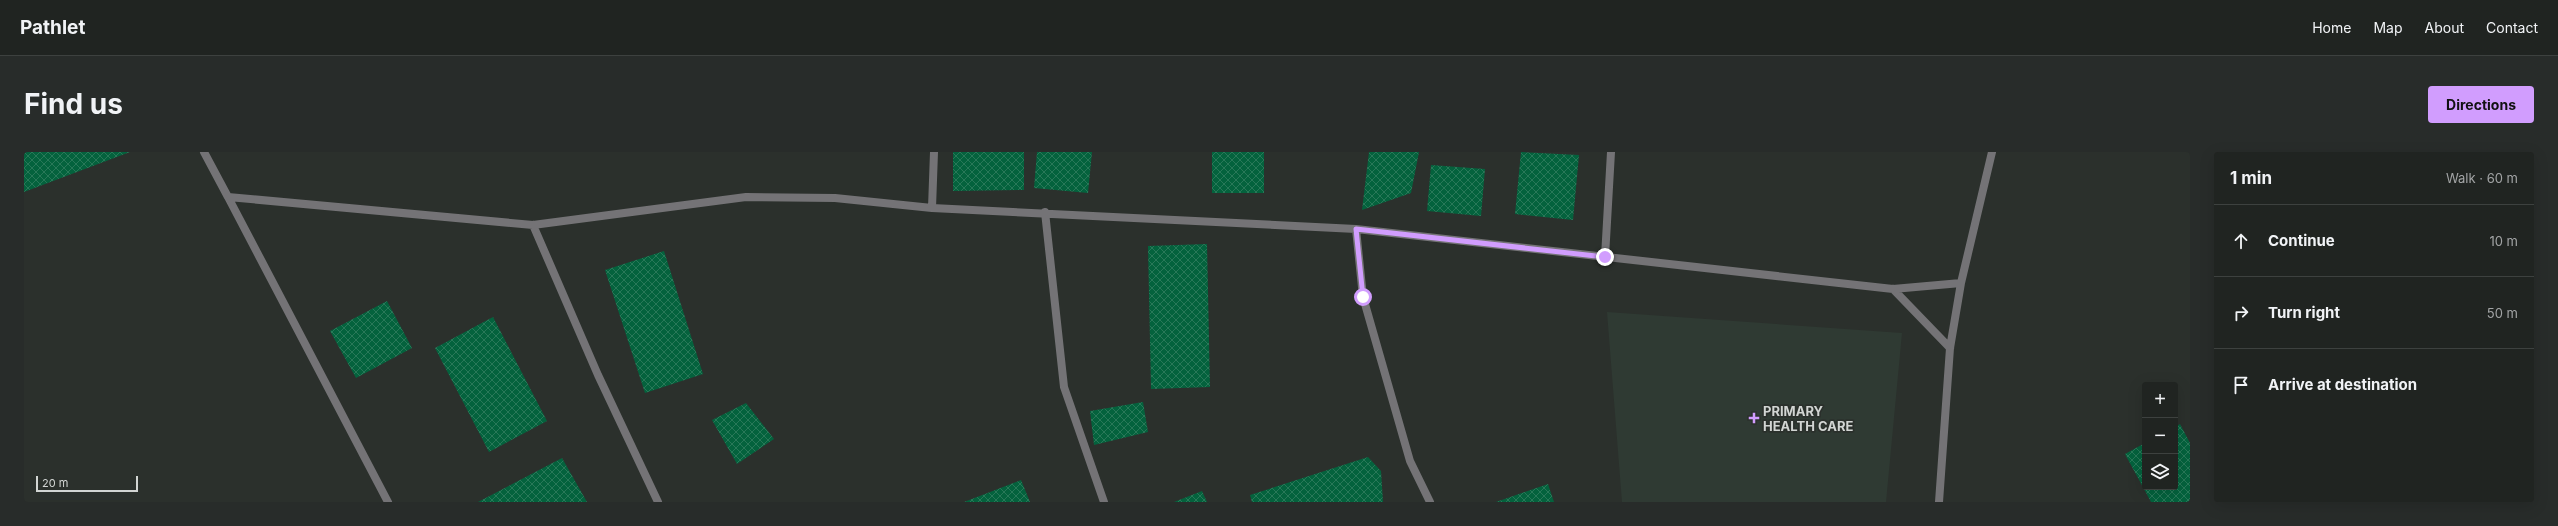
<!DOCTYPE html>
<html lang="en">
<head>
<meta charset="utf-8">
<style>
  :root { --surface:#202421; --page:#282c2a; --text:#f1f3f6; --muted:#a2a4a5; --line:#3d413f; --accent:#d19dfe }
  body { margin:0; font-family:Inter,sans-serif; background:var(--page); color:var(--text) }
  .controls { position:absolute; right:12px; bottom:12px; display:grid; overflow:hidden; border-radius:4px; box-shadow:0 4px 16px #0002 }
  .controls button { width:36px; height:36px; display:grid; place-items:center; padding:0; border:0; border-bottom:1px solid var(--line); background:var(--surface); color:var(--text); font:20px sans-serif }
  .scale { position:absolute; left:12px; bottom:10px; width:102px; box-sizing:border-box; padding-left:4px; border:2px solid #d2d5d3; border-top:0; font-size:11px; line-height:14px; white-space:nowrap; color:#d2d5d3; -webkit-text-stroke:3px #2b302c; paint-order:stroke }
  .stop { position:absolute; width:12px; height:12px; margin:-9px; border:3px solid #d19dfe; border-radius:50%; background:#fff }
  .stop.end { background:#d19dfe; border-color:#fff; box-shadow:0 1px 4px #0008 }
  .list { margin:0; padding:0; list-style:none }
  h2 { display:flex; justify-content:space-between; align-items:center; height:52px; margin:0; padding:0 16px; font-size:17px }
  h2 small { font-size:13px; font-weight:400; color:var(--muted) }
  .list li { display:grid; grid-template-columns:26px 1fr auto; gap:12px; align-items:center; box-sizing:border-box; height:72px; padding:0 16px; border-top:1px solid var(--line) }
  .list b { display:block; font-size:15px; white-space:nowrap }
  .list em { font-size:13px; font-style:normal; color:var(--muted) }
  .icon { flex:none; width:22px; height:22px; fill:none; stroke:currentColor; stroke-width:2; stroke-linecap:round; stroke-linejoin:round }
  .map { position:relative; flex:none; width:2166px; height:350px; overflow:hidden; border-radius:4px }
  header { display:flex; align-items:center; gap:24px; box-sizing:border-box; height:56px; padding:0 20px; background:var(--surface); border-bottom:1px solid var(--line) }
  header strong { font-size:19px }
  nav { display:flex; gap:22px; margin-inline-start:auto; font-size:14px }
  .intro { display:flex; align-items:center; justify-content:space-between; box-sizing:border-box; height:96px; padding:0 24px }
  h1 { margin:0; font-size:28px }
  .button { padding:10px 18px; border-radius:4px; background:var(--accent); color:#111; font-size:14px; font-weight:700 }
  main { display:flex; gap:24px; padding:0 24px }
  aside { flex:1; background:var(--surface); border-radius:4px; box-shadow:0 4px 16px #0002 }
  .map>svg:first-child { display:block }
  .built { fill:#2f3a33 }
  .building { fill:url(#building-cross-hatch) }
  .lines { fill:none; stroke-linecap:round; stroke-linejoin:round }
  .street { stroke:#747376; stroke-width:8 }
  .route { stroke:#d19dfe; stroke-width:5 }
  .poi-dot { fill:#d19dfe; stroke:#2b302c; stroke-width:1.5 }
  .labels { text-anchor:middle; stroke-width:3.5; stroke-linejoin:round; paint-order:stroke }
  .poi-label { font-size:13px; font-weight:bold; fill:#d2d5d3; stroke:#2b302c; text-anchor:start }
</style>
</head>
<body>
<header>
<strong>Pathlet</strong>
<nav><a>Home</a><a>Map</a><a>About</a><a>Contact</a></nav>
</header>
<div class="intro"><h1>Find us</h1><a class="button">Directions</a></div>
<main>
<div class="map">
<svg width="2166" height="350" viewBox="0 0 2166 350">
  <defs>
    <pattern id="building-cross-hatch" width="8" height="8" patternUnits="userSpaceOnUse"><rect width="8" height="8" fill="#04623d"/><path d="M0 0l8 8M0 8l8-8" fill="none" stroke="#287858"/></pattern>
  </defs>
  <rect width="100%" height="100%" fill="#2b302c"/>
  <!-- built -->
  <path class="built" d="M1583,160L1878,181L1862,350H1598Z"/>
  <!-- building -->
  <path class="building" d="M0,0H106L0,40Z
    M929,0H1000V38L929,39Z
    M1013,0H1068L1064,41L1010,36Z
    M1188,0H1240V41H1188Z
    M1345,0H1395L1387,41L1338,58Z
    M1497,0L1555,3L1549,68L1491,62Z
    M1407,13L1461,17L1457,64L1403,59Z
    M1183,92L1186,235L1127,237L1124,94Z
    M640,99L679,222L621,241L581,118Z
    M363,149L388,196L332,226L306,179Z
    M469,165L523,269L465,300L411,196Z
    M1119,250L1124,280L1070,293L1066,259Z
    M722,251L750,287L713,312L688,268Z
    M2156,272L2166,291V350H2127L2101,302L2121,291V335H2151V275Z
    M1344,305L1357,319L1359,350H1228L1226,343Z
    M538,306L563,350H454Z
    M997,328L1006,350H940Z
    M1524,332L1530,350H1472Z
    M1178,339L1183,350H1150Z"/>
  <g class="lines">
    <!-- street -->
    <path class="street" d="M180,0L204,45L509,73L722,45L811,46L908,56L1332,77L1869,137L1937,131
      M204,45L364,350
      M908,56L910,0
      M1021,60L1040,235L1080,350
      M509,73L574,223L634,350
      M1332,77L1339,145L1386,309L1406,350
      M1581,105L1587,0
      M1869,137L1926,196
      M1915,350L1926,196L1937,131L1968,0"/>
  </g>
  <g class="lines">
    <!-- route -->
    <path class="route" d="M1339,145L1332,77L1581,105"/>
  </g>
  <!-- markers -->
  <path class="poi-dot" d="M1728 260h4v4h4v4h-4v4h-4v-4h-4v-4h4z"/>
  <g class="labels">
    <!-- poi labels -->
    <g class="poi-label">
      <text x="1739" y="264">PRIMARY<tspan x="1739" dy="15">HEALTH CARE</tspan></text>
    </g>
  </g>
</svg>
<div class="controls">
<button>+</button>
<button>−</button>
<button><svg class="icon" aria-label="layers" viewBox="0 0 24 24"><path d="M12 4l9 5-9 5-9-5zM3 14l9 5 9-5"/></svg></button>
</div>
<div class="scale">20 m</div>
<div class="stop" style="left:1339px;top:145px"></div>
<div class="stop end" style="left:1581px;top:105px"></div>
</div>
<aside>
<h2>1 min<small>Walk · 60 m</small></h2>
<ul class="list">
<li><svg class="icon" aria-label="ahead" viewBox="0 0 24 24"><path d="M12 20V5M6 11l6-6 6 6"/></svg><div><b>Continue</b></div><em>10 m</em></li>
<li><svg class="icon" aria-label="right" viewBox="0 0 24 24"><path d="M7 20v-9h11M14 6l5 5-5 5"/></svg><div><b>Turn right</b></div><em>50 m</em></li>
<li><svg class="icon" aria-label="arrive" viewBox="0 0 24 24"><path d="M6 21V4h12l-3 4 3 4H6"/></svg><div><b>Arrive at destination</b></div></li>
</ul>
</aside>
</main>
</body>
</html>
